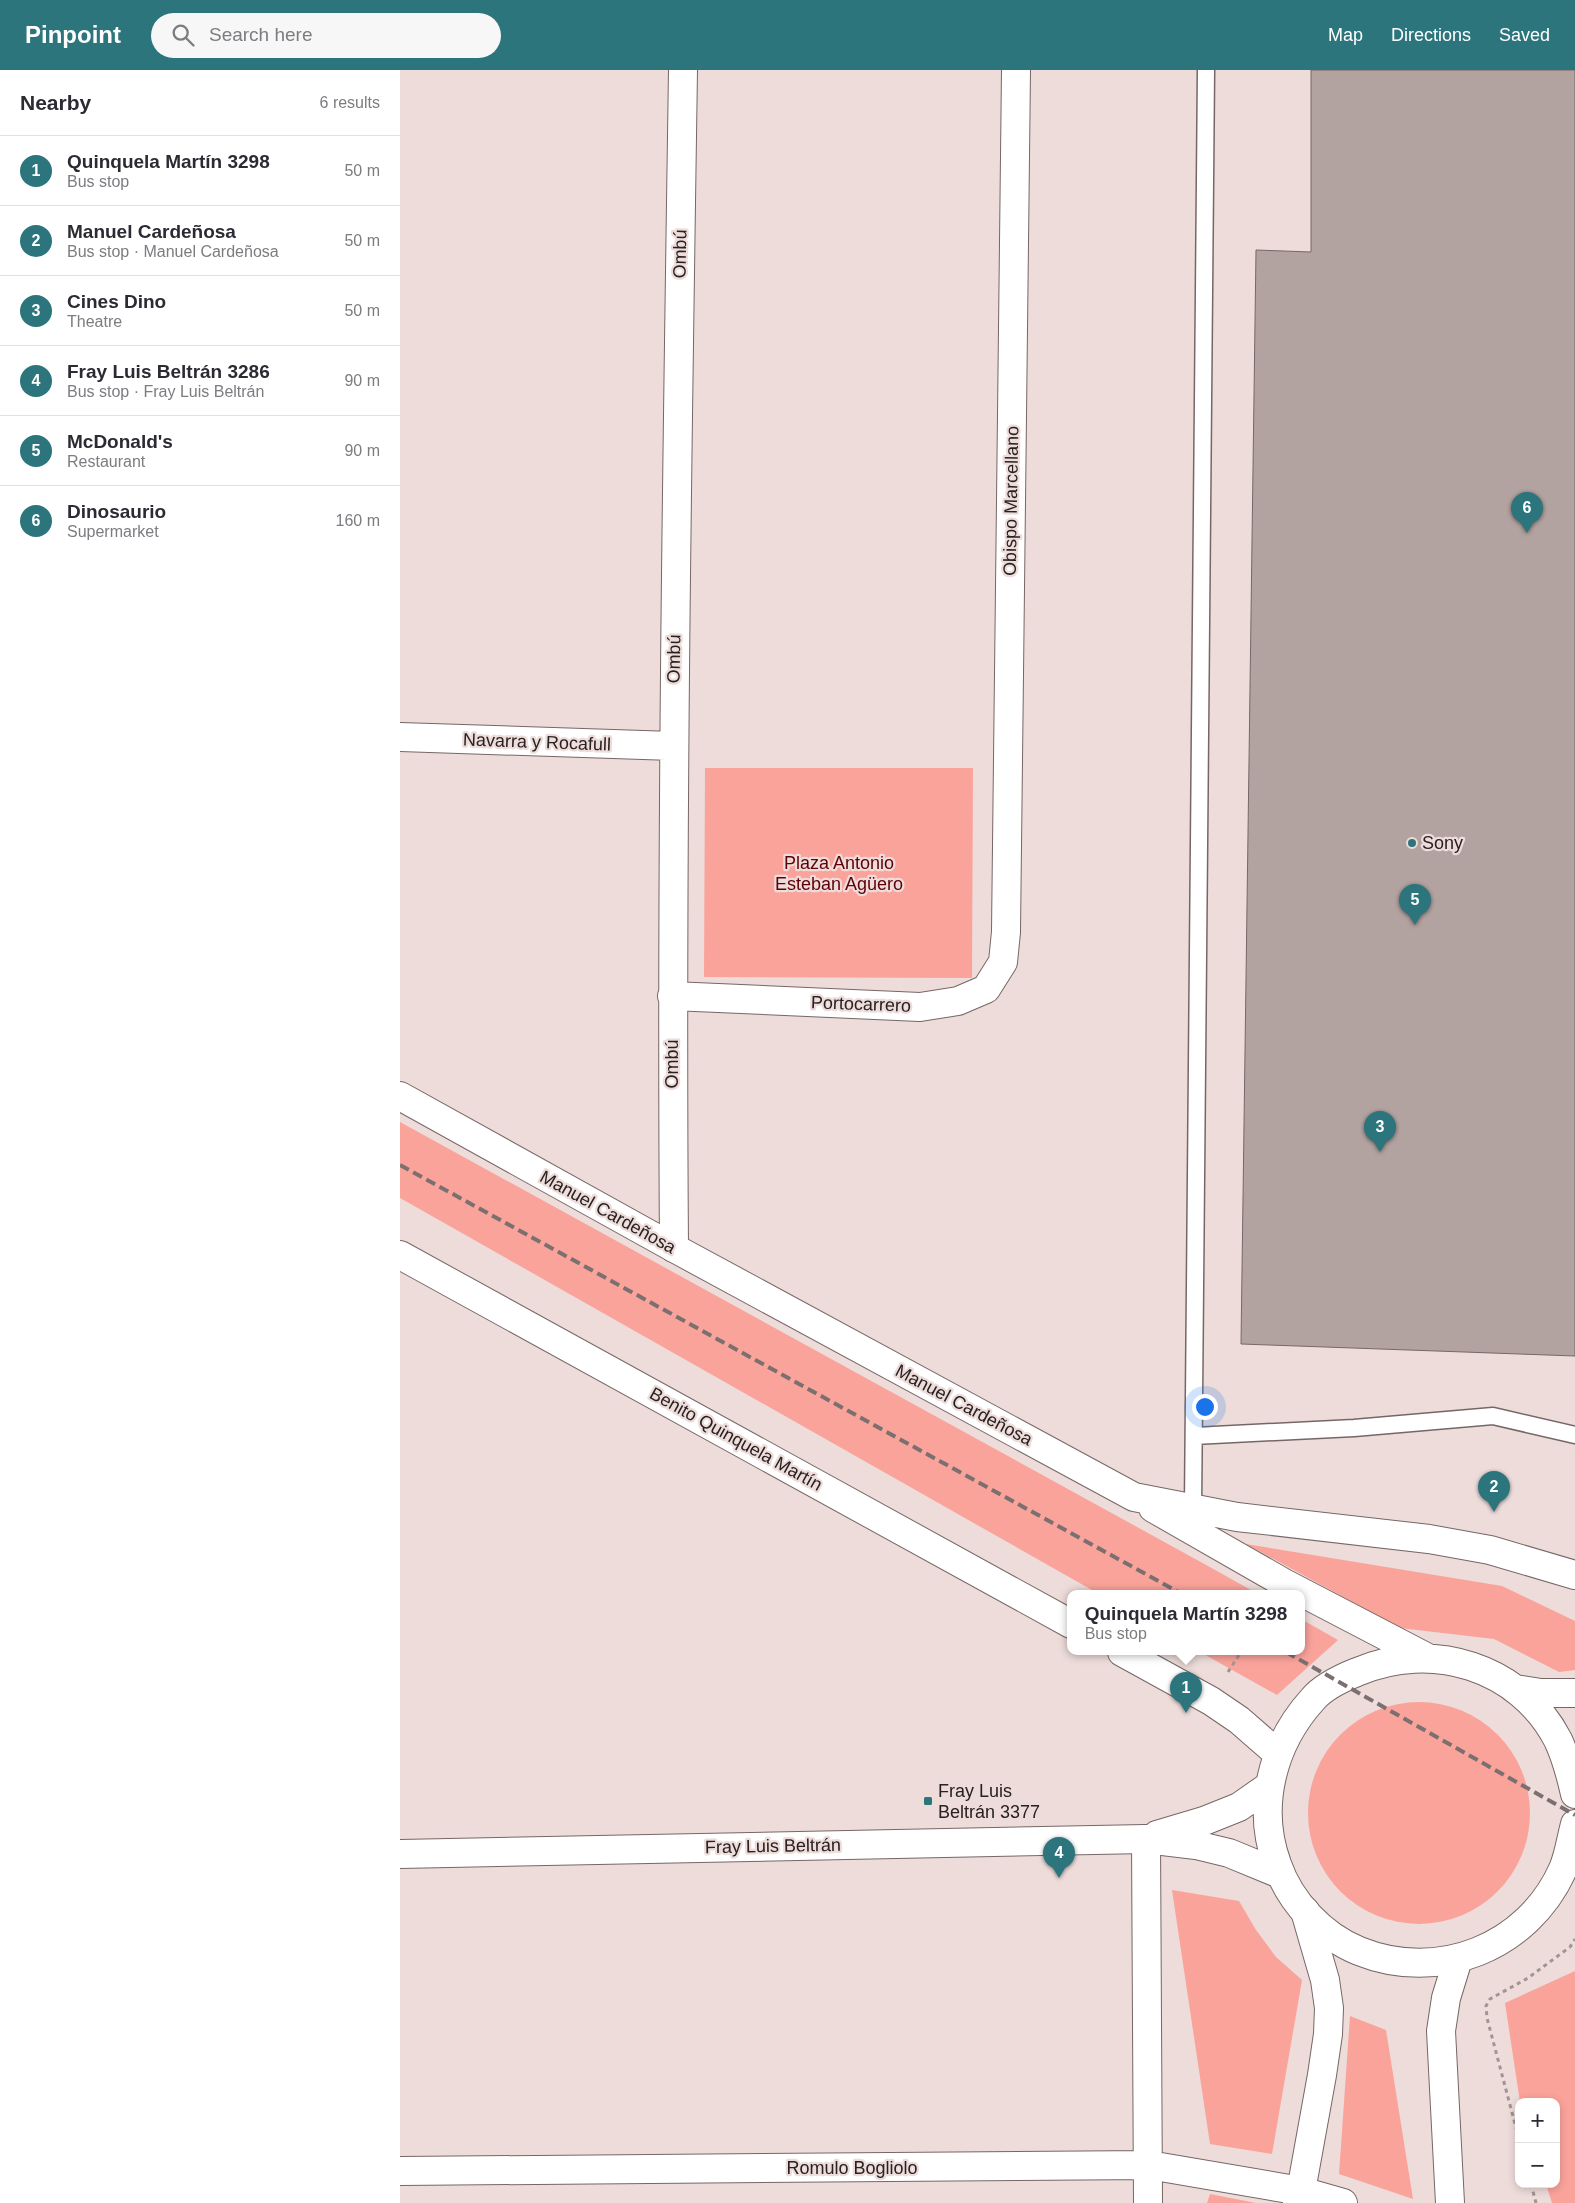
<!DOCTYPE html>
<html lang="en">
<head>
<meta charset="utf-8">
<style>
  :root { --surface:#fff; --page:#f7f7f7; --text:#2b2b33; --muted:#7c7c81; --line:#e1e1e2; --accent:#2c757d }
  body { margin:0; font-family:Helvetica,sans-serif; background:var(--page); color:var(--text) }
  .controls { position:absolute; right:15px; bottom:15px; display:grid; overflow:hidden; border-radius:10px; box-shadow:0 2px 8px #0003 }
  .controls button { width:45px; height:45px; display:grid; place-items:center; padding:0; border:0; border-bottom:1px solid var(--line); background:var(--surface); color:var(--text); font:25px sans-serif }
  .you { position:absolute; left:804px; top:1336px; width:18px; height:18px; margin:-12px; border:4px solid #fff; border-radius:50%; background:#1a73e8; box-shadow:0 0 0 8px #1a73e833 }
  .badge { display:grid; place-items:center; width:32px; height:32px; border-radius:50%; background:var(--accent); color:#fff; font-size:16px; font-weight:700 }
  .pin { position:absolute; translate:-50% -41px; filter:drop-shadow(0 1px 2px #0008) }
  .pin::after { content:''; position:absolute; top:26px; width:18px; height:15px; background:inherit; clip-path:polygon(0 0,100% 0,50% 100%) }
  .popup { position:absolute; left:667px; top:1520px; width:238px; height:65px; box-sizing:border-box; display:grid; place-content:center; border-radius:10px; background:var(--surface); filter:drop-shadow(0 1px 4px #0005); font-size:16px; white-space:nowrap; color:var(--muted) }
  .popup b { font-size:19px; color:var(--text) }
  .popup::after { content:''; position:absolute; left:50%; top:100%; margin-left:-10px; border:10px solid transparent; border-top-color:var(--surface) }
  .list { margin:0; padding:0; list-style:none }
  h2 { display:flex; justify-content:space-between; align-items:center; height:65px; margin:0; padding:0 20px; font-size:21px }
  h2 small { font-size:16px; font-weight:400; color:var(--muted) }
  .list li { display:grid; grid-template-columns:32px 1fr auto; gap:15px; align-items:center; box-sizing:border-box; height:70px; padding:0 20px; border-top:1px solid var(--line) }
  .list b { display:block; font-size:19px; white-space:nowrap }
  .list p { margin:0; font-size:16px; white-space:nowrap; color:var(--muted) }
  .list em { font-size:16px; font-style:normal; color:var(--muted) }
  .icon { flex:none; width:28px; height:28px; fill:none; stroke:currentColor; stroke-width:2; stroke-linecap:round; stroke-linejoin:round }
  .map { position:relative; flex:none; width:1175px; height:2133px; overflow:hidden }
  header { display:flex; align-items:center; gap:30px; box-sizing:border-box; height:70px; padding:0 25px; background:var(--accent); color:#fff }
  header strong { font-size:24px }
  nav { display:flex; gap:28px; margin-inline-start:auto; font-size:18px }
  .search { width:350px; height:45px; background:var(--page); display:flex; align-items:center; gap:12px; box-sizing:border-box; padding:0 18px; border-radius:28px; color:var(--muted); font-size:19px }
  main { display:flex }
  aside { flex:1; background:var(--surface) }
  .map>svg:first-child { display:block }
  .green { fill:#faa39b }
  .building { fill:#b2a2a0; stroke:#766866 }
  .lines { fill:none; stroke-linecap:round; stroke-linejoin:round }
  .lane-casing { stroke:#766766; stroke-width:19 }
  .street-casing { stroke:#766766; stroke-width:30 }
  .secondary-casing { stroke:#766766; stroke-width:30 }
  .path { stroke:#a19493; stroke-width:3; stroke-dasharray:4 4; stroke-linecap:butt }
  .lane { stroke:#fff; stroke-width:16 }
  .street { stroke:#fff; stroke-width:28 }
  .secondary { stroke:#fff; stroke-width:28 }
  .rail { stroke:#7b706f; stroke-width:4; stroke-dasharray:10 5; stroke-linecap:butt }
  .poi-dot { fill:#2c757d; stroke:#eddcda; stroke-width:2 }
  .labels { text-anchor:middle; stroke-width:4.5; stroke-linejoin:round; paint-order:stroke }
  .street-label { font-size:18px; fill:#272120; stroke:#eddcda }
  .poi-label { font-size:18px; fill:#272120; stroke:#eddcda; text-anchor:start }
  .park-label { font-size:18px; fill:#5f0007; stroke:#eddcda }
</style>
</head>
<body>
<header>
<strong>Pinpoint</strong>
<div class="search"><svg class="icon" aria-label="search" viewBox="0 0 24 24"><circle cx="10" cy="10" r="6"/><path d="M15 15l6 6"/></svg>Search here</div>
<nav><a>Map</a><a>Directions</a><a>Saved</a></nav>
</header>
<main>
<aside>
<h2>Nearby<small>6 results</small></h2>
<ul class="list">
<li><span class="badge">1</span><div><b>Quinquela Martín 3298</b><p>Bus stop</p></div><em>50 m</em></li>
<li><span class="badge">2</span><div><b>Manuel Cardeñosa</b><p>Bus stop · Manuel Cardeñosa</p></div><em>50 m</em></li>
<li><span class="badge">3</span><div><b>Cines Dino</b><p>Theatre</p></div><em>50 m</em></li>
<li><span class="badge">4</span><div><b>Fray Luis Beltrán 3286</b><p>Bus stop · Fray Luis Beltrán</p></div><em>90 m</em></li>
<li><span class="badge">5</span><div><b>McDonald's</b><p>Restaurant</p></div><em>90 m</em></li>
<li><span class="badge">6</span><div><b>Dinosaurio</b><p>Supermarket</p></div><em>160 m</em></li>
</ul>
</aside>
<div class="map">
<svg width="1175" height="2133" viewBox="0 0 1175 2133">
  <rect width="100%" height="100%" fill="#eddcda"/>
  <!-- green -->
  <path class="green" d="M305,698H573L572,908L304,907Z
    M0,1052L808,1496L858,1524H699L0,1128Z
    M846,1474L1102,1516L1175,1551V1600L1159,1602L1094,1569L1000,1558Z
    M901,1549L938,1570L877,1625L800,1582H901Z
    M908 1743a111 111 0 1 1 222 0a111 111 0 1 1-222 0Z
    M772,1820L839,1831L856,1860L876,1887L902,1910L872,2084L810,2074Z
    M1175,1901V2133H1152L1146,2114H1156V2032H1120L1105,1933Z
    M950,1946L986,1960L1013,2129L939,2104Z
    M810,2124L856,2133H807Z"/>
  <!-- building -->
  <path class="building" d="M911,0H1175V1286L841,1274L856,180L911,182Z"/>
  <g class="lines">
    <!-- lane casing -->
    <g class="lane-casing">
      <path id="lane" d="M794,1366L954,1358L1093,1346L1175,1365
        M793,1438L806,0"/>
    </g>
    <!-- street casing -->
    <g class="street-casing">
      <path id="street" d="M0,667L273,676
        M272,926L520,937L558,931L586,919L603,892L606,862L616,0
        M274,1178C271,785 277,393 283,0
        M746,1769L748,2133
        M0,2101L749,2095L901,2121L943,2133
        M897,2133L901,2121L922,2005L928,1964L929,1938L925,1910L905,1841
        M1050,2133L1041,1961L1046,1928L1058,1889"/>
    </g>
    <!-- secondary casing -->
    <g class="secondary-casing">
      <path id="secondary" d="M0,1026L274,1178L734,1427L837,1447L1029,1469L1090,1480L1175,1505
        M0,1185L671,1554
        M753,1438L884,1513L1026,1587
        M722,1582L811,1631L839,1650L878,1684
        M1115,1619L1141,1623H1175
        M1175,1724C1171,1706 1166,1687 1158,1670C1120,1596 1031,1570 957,1602C942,1608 923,1617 913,1629C872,1674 856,1737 877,1794C890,1832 922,1866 959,1881C1038,1913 1128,1878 1163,1799C1169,1785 1171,1769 1175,1754
        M757,1765L804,1751L839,1737L869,1716
        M0,1784L746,1769L796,1775L829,1783L880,1804"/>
    </g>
    <!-- path -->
    <path class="path" d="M828,1602L841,1582
      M1119,2069L1087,1948L1086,1936L1090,1929L1128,1908L1170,1877L1175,1869
      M1131,2114L1136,2133"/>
    <!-- lane -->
    <use href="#lane" class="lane"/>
    <!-- street -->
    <use href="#street" class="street"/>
    <!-- secondary -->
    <use href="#secondary" class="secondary"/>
    <!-- rail -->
    <path class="rail" d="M0,1095L782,1524
      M886,1582L1175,1745"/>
  </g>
  <!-- markers -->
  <g class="poi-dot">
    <circle cx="1012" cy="773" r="5"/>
    <rect x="523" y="1726" width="10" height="10" rx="2.5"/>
  </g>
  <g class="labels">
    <!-- street labels -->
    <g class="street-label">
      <text transform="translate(280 184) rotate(-89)" y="6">Ombú</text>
      <text transform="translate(611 431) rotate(-89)" y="6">Obispo Marcellano</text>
      <text transform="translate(274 589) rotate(-89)" y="6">Ombú</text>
      <text transform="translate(137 672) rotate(2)" y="6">Navarra y Rocafull</text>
      <text transform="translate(461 934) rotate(2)" y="6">Portocarrero</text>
      <text transform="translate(272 994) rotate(-90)" y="6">Ombú</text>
      <text transform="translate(208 1142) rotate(29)" y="6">Manuel Cardeñosa</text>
      <text transform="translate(564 1335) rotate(28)" y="6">Manuel Cardeñosa</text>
      <text transform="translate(336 1369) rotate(29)" y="6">Benito Quinquela Martín</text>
      <text transform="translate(373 1776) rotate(-1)" y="6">Fray Luis Beltrán</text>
      <text x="452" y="2104">Romulo Bogliolo</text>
    </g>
    <!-- poi labels -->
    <g class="poi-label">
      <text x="1022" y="779">Sony</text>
      <text x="538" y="1727">Fray Luis<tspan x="538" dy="21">Beltrán 3377</tspan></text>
    </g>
    <!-- park labels -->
    <g class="park-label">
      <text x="439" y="799">Plaza Antonio<tspan x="439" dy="21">Esteban Agüero</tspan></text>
    </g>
  </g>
</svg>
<div class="controls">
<button>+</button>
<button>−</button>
</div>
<div class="you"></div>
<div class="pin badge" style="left:786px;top:1643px">1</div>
<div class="popup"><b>Quinquela Martín 3298</b>Bus stop</div>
<div class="pin badge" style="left:1094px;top:1442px">2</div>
<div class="pin badge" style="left:980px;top:1082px">3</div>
<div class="pin badge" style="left:659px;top:1808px">4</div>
<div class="pin badge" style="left:1015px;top:855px">5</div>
<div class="pin badge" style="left:1127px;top:463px">6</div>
</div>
</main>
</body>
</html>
